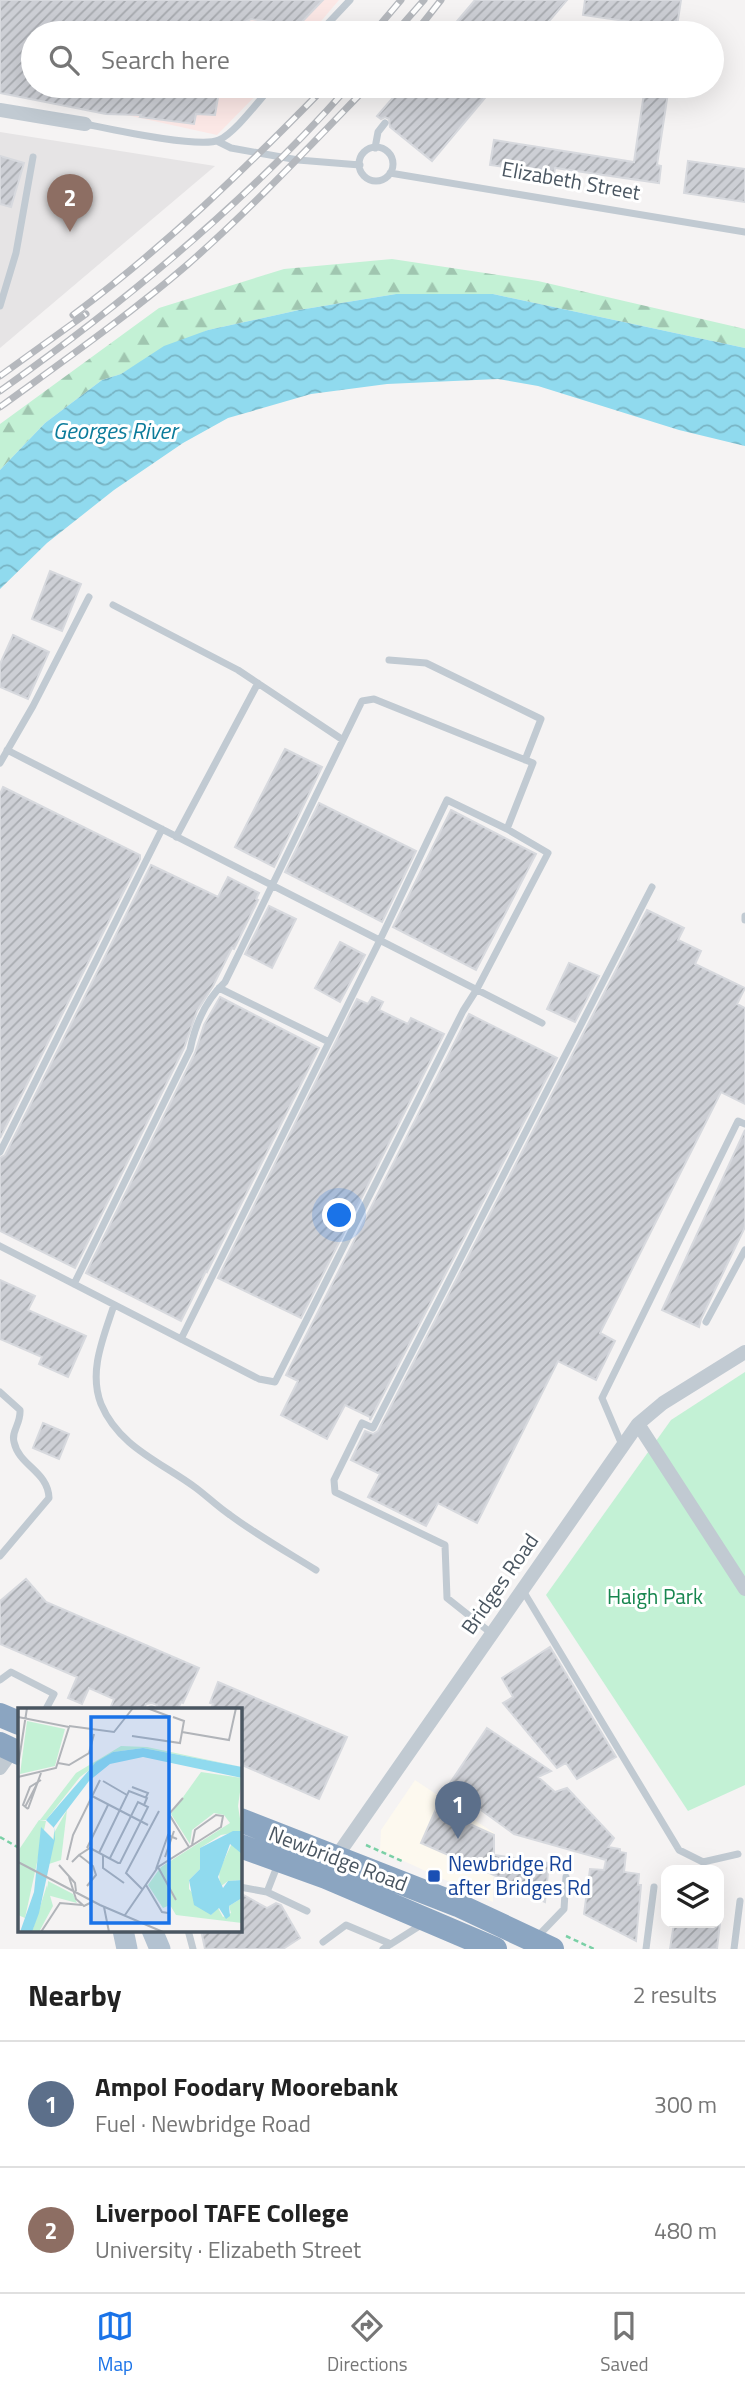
<!DOCTYPE html>
<html lang="en">
<head>
<meta charset="utf-8">
<style>
  :root { --surface:#fff; --page:#f2f2f2; --text:#222; --muted:#767676; --line:#e0e0e0; --accent:#1a73e8 }
  body { margin:0; font-family:"Titillium Web",sans-serif; background:var(--page); color:var(--text) }
  .controls { position:absolute; right:21px; bottom:21px; display:grid; overflow:hidden; border-radius:14px; box-shadow:0 7px 28px #0002 }
  .controls button { width:63px; height:63px; display:grid; place-items:center; padding:0; border:0; border-bottom:2px solid var(--line); background:var(--surface); color:var(--text); font:35px sans-serif }
  .you { position:absolute; left:340px; top:1216px; width:24px; height:24px; margin:-18px; border:5px solid #fff; border-radius:50%; background:#1a73e8; box-shadow:0 0 0 10px #1a73e833 }
  .badge { display:grid; place-items:center; width:46px; height:46px; border-radius:50%; background:var(--accent); color:#fff; font-size:23px; font-weight:700 }
  .pin { position:absolute; translate:-50% -58px; filter:drop-shadow(0 2px 4px #0008) }
  .pin::after { content:''; position:absolute; top:37px; width:24px; height:21px; background:inherit; clip-path:polygon(0 0,100% 0,50% 100%) }
  .list { margin:0; padding:0; list-style:none }
  h2 { display:flex; justify-content:space-between; align-items:center; height:91px; margin:0; padding:0 28px; font-size:30px }
  h2 small { font-size:23px; font-weight:400; color:var(--muted) }
  .list li { display:grid; grid-template-columns:46px 1fr auto; gap:21px; align-items:center; box-sizing:border-box; height:126px; padding:0 28px; border-top:2px solid var(--line) }
  .list b { display:block; font-size:26px; white-space:nowrap }
  .list p { margin:0; font-size:23px; white-space:nowrap; color:var(--muted) }
  .list em { font-size:23px; font-style:normal; color:var(--muted) }
  .icon { flex:none; width:38px; height:38px; fill:none; stroke:currentColor; stroke-width:2; stroke-linecap:round; stroke-linejoin:round }
  .map { position:relative; flex:none; width:745px; height:1949px; overflow:hidden }
  .search { position:absolute; background:var(--surface); box-shadow:0 7px 28px #0002; left:21px; right:21px; top:21px; height:77px; display:flex; align-items:center; gap:18px; box-sizing:border-box; padding:0 24px; border-radius:38px; color:var(--muted); font-size:26px }
  .sheet { height:343px; background:var(--surface) }
  nav { display:flex; justify-content:space-around; align-items:center; box-sizing:border-box; height:98px; border-top:2px solid var(--line); background:var(--surface); font-size:19px; color:var(--muted) }
  nav a { display:grid; justify-items:center; gap:4px }
  nav .on { color:var(--accent) }
  .map>svg:first-child { display:block }
  .commercial { fill:#fdf9ef }
  .education { fill:#e6e4e5 }
  .medical { fill:#fce8e6 }
  .forest { fill:url(#forest-firs) }
  .park { fill:#c3f1d5 }
  .water { fill:url(#water-waves) }
  .building { fill:url(#building-hatch); stroke:#d7d9de; stroke-width:2 }
  .lines { fill:none; stroke-linecap:round; stroke-linejoin:round }
  .path { stroke:#7ad0a6; stroke-width:2.5; stroke-dasharray:5 3.5; stroke-linecap:butt }
  .lane { stroke:#c1cad2; stroke-width:7 }
  .street { stroke:#c1cad2; stroke-width:14 }
  .primary { stroke:#b3c2d1; stroke-width:21 }
  .highway { stroke:#8ba5c1; stroke-width:24 }
  .rail-casing { stroke:#b5b8bd; stroke-width:7 }
  .rail { stroke:#fff; stroke-width:4.5; stroke-dasharray:13; stroke-linecap:butt }
  .transit-dot { fill:#1a4fb4; stroke:#fff; stroke-width:2.5 }
  .labels { text-anchor:middle; stroke-width:6; stroke-linejoin:round; paint-order:stroke }
  .street-label { font-size:21px; fill:#4a5661; stroke:#fff }
  .park-label { font-size:21px; fill:#17864f; stroke:#fff }
  .transit-label { font-size:21px; fill:#164399; stroke:#fff; text-anchor:start }
  .water-label { font-size:23px; font-style:italic; fill:#0c7c9b; stroke:#fff }
  .inset-road { fill:none; stroke:#b1b4b9; stroke-width:2 }
  .view { fill:#1a73e8; fill-opacity:0.15; stroke:#1a73e8; stroke-width:3.5 }
  .inset-edge { fill:none; stroke:#4a5661; stroke-width:3.5 }
</style>
</head>
<body>
<div class="map">
<svg width="745" height="1949" viewBox="0 0 745 1949">
  <defs>
    <pattern id="forest-firs" width="22" height="20" patternUnits="userSpaceOnUse" patternTransform="scale(1.75)"><rect width="22" height="20" fill="#c3f1d5"/><path d="M5 1l3.5 6h-7zM16 11l3.5 6h-7z" fill="#a0c6b0"/></pattern>
    <pattern id="water-waves" width="16" height="10" patternUnits="userSpaceOnUse" patternTransform="scale(1.75)"><rect width="16" height="10" fill="#90daee"/><path d="M0 5q4-4 8 0t8 0" fill="none" stroke="#78b4c4"/></pattern>
    <pattern id="building-hatch" width="6" height="6" patternUnits="userSpaceOnUse" patternTransform="scale(1.75)"><rect width="6" height="6" fill="#cdcfd5"/><path d="M-1 1l2-2M0 6l6-6M5 7l2-2" fill="none" stroke="#a8abb0"/></pattern>
  </defs>
  <rect width="100%" height="100%" fill="#f5f3f3"/>
  <!-- commercial -->
  <path class="commercial" d="M415,1780L494,1833L493,1902L380,1850L381,1830Z"/>
  <!-- education -->
  <path class="education" d="M0,132L215,166L0,348Z"/>
  <!-- medical -->
  <path class="medical" d="M0,0H339L311,33H33V86H265L217,135L0,87Z"/>
  <!-- forest -->
  <path class="forest" d="M392,259L538,281L745,329V348L493,294H396L299,310L208,330L143,361L121,374L102,380L45,423L0,470V424L159,308L284,269Z"/>
  <!-- park -->
  <path class="park" d="M745,1372V1785L688,1811L546,1595L671,1420Z"/>
  <!-- water -->
  <path class="water" d="M396,294H493L745,348V446L679,430L538,386L498,379L387,384L311,394L228,418L183,443L114,490L47,543L0,589V470L45,423L102,380L121,374L164,346L208,330L299,310Z"/>
  <!-- building -->
  <path class="building" d="M0,0H323L298,26L251,19L229,30L228,33H33V86H220L215,115L196,114L194,124L140,117L141,115L106,114L0,93Z
    M475,0H567L539,33H447Z
    M585,0H681L676,33H652L653,25L583,15Z
    M403,86H495L432,161L390,127L389,119L385,117L381,119L377,116Z
    M645,86H669L657,165L661,166L659,183L555,168L554,174L490,165L494,140L634,162Z
    M0,156L24,163L11,207L0,204Z
    M688,161L745,169V202L684,193Z
    M50,571L81,584L62,631L32,619Z
    M13,635L49,652L28,699L0,687V664Z
    M285,749L322,767L274,867L235,847Z
    M3,787L140,855V859L0,1138V794Z
    M319,803L416,851L382,922L285,872Z
    M451,810L536,854L476,970L393,927Z
    M151,865L218,897L228,877L259,893L256,899L258,900L234,949L232,948L213,986L197,1011L184,1048L75,1268L0,1231V1158L5,1155Z
    M269,906L296,919L272,968L245,954Z
    M647,910L684,928L678,940L701,951L695,964L745,988L737,1004L745,1008V1104L721,1092L600,1333L615,1341L596,1380L558,1361L477,1523L438,1503L426,1526L368,1497L380,1474L351,1460L365,1431L373,1434L378,1431Z
    M340,942L365,955L340,1002L315,988Z
    M569,963L599,976L575,1022L547,1009Z
    M220,997L319,1048L207,1272L206,1271L181,1321L86,1273L195,1053L204,1025Z
    M372,997L383,1002L379,1010L408,1024L411,1018L444,1034L301,1318L218,1278L357,999L368,1004Z
    M469,1014L557,1058L370,1420V1417L345,1405L327,1439L281,1415L298,1381L286,1375Z
    M745,1130V1227L701,1319L699,1327L662,1310Z
    M0,1280L35,1296L28,1310L86,1336L68,1377L39,1364L42,1357L0,1339Z
    M43,1423L69,1434L59,1459L33,1448Z
    M26,1579L46,1602L199,1668L183,1703L181,1702L178,1709H158L157,1705L152,1703L146,1704L144,1709H110L114,1699L89,1688L82,1704L68,1698L77,1677L0,1644V1601Z
    M550,1647L616,1757L577,1779L566,1763L557,1768L503,1703L513,1697L502,1678Z
    M218,1682L347,1737L319,1799L240,1764V1709H211L213,1704L210,1703Z
    M487,1728L551,1771L538,1777L555,1792L567,1788L614,1838L608,1847L620,1849V1852L626,1853L624,1872L639,1874L638,1885H641L636,1941L584,1914L590,1869L604,1870L606,1860L514,1834L448,1786Z
    M436,1809L494,1835V1855L549,1863L545,1902L529,1895L530,1891L421,1843Z
    M240,1893L267,1908L276,1903L281,1905L300,1938L283,1949H205L201,1930H240Z
    M674,1923H720L717,1949H670Z"/>
  <g class="lines">
    <!-- path -->
    <path class="path" d="M19,1785V1790
      M0,1837L19,1848
      M366,1845L402,1861
      M566,1936L594,1949"/>
    <!-- lane -->
    <path class="lane" d="M319,33L350,0
      M85,124C110,129 200,149 219,140C236,132 258,101 272,86
      M217,141L231,148L298,160L360,165
      M359 164a17 17 0 1 1 34 0a17 17 0 1 1-34 0Z
      M375,148L378,132L385,123
      M390,173L745,232
      M0,306L16,253L33,157
      M113,605L238,670L343,740
      M389,660L426,663L541,719L525,760
      M7,750L542,1023
      M0,763L33,706L89,597
      M176,837L258,683
      M745,916V920
      M219,988L329,1042
      M0,1152L162,829
      M0,1246L259,1379L275,1382L463,1011L477,989L548,853L507,829L447,800L380,940L181,1339
      M74,1284L190,1050C195,1025 206,1000 225,982L362,701L374,699L533,763L507,829
      M114,1305C104,1336 88,1371 101,1404C119,1447 161,1462 196,1488C208,1497 218,1507 230,1515C257,1535 287,1552 316,1570
      M706,1322L745,1250
      M0,1392L20,1410C21,1424 11,1431 14,1442C19,1466 48,1471 49,1498L0,1556
      M622,1445L602,1398L738,1121L745,1124
      M522,1589L679,1850L703,1862L738,1854
      M491,1633L447,1598L445,1545L335,1492L334,1480L362,1423L373,1428L652,887
      M0,1680L11,1672L54,1694L46,1709
      M151,1709H152
      M240,1887L267,1892L307,1911
      M267,1892L278,1864
      M188,1930L193,1949
      M538,1936L564,1909L566,1877
      M323,1942L346,1925L391,1944
      M383,1949L421,1925
      M646,1949L654,1887
      M734,1949L740,1901"/>
    <!-- street -->
    <path class="street" d="M0,110L85,124
      M638,1424L745,1589
      M0,1768L13,1750
      M332,1863L638,1424L663,1403L745,1352"/>
    <!-- primary -->
    <path class="primary" d="M123,1930L127,1949
      M152,1930L160,1949"/>
    <!-- highway -->
    <path class="highway" d="M0,1715L19,1723
      M0,1744L19,1753
      M240,1820L458,1905L552,1949
      M240,1846L326,1877L495,1949"/>
    <!-- rail casing -->
    <g class="rail-casing">
      <path id="rail" d="M373,33L401,0
        M395,33L424,0
        M415,33L441,0
        M73,315C166,246 246,168 326,86
        M0,376L86,314
        M0,391C125,302 247,202 349,86
        M0,407C62,362 129,315 187,265C251,209 309,147 368,86"/>
    </g>
    <!-- rail -->
    <use href="#rail" class="rail"/>
  </g>
  <!-- markers -->
  <rect class="transit-dot" x="427" y="1869" width="14" height="14" rx="3.5"/>
  <g class="labels">
    <!-- street labels -->
    <g class="street-label">
      <text transform="translate(571 181) rotate(10)" y="7">Elizabeth Street</text>
      <text transform="translate(500 1584) rotate(-55)" y="7">Bridges Road</text>
      <text transform="translate(338 1859) rotate(21)" y="7">Newbridge Road</text>
    </g>
    <!-- park labels -->
    <g class="park-label">
      <text x="655" y="1604">Haigh Park</text>
    </g>
    <!-- transit labels -->
    <g class="transit-label">
      <text x="448" y="1871">Newbridge Rd<tspan x="448" dy="24">after Bridges Rd</tspan></text>
    </g>
    <!-- water labels -->
    <g class="water-label">
      <text x="115" y="439">Georges River</text>
    </g>
  </g>
  <!-- overview -->
  <g transform="translate(18 1708)">
    <rect width="224" height="224" fill="#f5f3f3"/>
    <path d="M49,102L43,152L31,156L36,125Z" fill="#c3f1d5"/>
    <path d="M103,38L129,39L224,59L125,40L95,44L62,69L28,112H22L58,65ZM29,177L35,198L21,224H14Z" fill="#c3f1d5"/>
    <path d="M9,13L47,21L37,58L2,66ZM183,64L224,70L220,98L224,123L203,127L182,140V161L171,172V181L193,207L200,200L205,209L213,205L211,198L224,190V215L158,207L152,197L145,200L130,177L143,159L212,115L206,107L196,105L174,122L172,136L153,106ZM21,112L28,113L7,210L0,207V143ZM214,135L224,146V172L210,173L202,179L201,163ZM30,173L55,186L59,195L29,187Z" fill="#c3f1d5"/>
    <path d="M125,40L224,59V70L125,49L92,56L71,73L36,119L37,131L21,205L14,224H2L16,184L23,119L36,132V120L28,112L78,54L95,44ZM215,123H224V146L212,136L200,169L205,180L210,173L224,172V190L211,198L212,208L208,211L201,200L193,207L176,197L171,172L182,161V140Z" fill="#90daee"/>
    <path class="inset-road" d="M129,0L153,9M0,9L51,19L38,60L0,69M51,18L96,24L115,0M164,24L211,32L218,0M114,28L162,35L166,13L155,9M40,55L51,57L71,45L76,26M0,58L9,0M85,73L109,87M114,79L130,85L128,89M74,88L130,117M165,90L151,106L171,139M7,99L20,74M10,101L5,97L12,79L23,72M10,101L23,65M69,140L90,97M81,145L111,83L129,90L126,97M61,147L72,140L100,155H102L130,99L120,94L92,150M85,147V160L106,175M147,149L156,123M49,152L55,127L82,72M0,154L82,197L145,224M54,154L61,147L75,158L78,167L69,178M41,157L57,175L58,183M140,159L158,192M138,161L150,127L159,131M51,169L58,191L66,198L74,194M128,177L144,204L150,205M124,181L108,165L141,103M86,199L91,224M107,207L140,159L203,119L205,108L198,107L177,122L174,137M23,224L42,195L64,197"/>
    <path class="view" d="M73,9H151V215H73Z"/>
    <rect width="224" height="224" class="inset-edge"/>
  </g>
</svg>
<div class="controls">
<button><svg class="icon" aria-label="layers" viewBox="0 0 24 24"><path d="M12 4l9 5-9 5-9-5zM3 14l9 5 9-5"/></svg></button>
</div>
<div class="you"></div>
<div class="pin badge" style="left:458px;top:1839px;background:#5c6f8a">1</div>
<div class="pin badge" style="left:70px;top:232px;background:#8d6e63">2</div>
<div class="search"><svg class="icon" aria-label="search" viewBox="0 0 24 24"><circle cx="10" cy="10" r="6"/><path d="M15 15l6 6"/></svg>Search here</div>
</div>
<section class="sheet">
<h2>Nearby<small>2 results</small></h2>
<ul class="list">
<li><span class="badge" style="background:#5c6f8a">1</span><div><b>Ampol Foodary Moorebank</b><p>Fuel · Newbridge Road</p></div><em>300 m</em></li>
<li><span class="badge" style="background:#8d6e63">2</span><div><b>Liverpool TAFE College</b><p>University · Elizabeth Street</p></div><em>480 m</em></li>
</ul>
</section>
<nav>
<a class="on"><svg class="icon" aria-label="map" viewBox="0 0 24 24"><path d="M3 6l6-2 6 2 6-2v14l-6 2-6-2-6 2zM9 4v14M15 6v14"/></svg>Map</a>
<a><svg class="icon" aria-label="directions" viewBox="0 0 24 24"><path d="M12 3l9 9-9 9-9-9zM9 14v-3h6M13 9l2 2-2 2"/></svg>Directions</a>
<a><svg class="icon" aria-label="saved" viewBox="0 0 24 24"><path d="M7 4h10v16l-5-4-5 4z"/></svg>Saved</a>
</nav>
</body>
</html>
